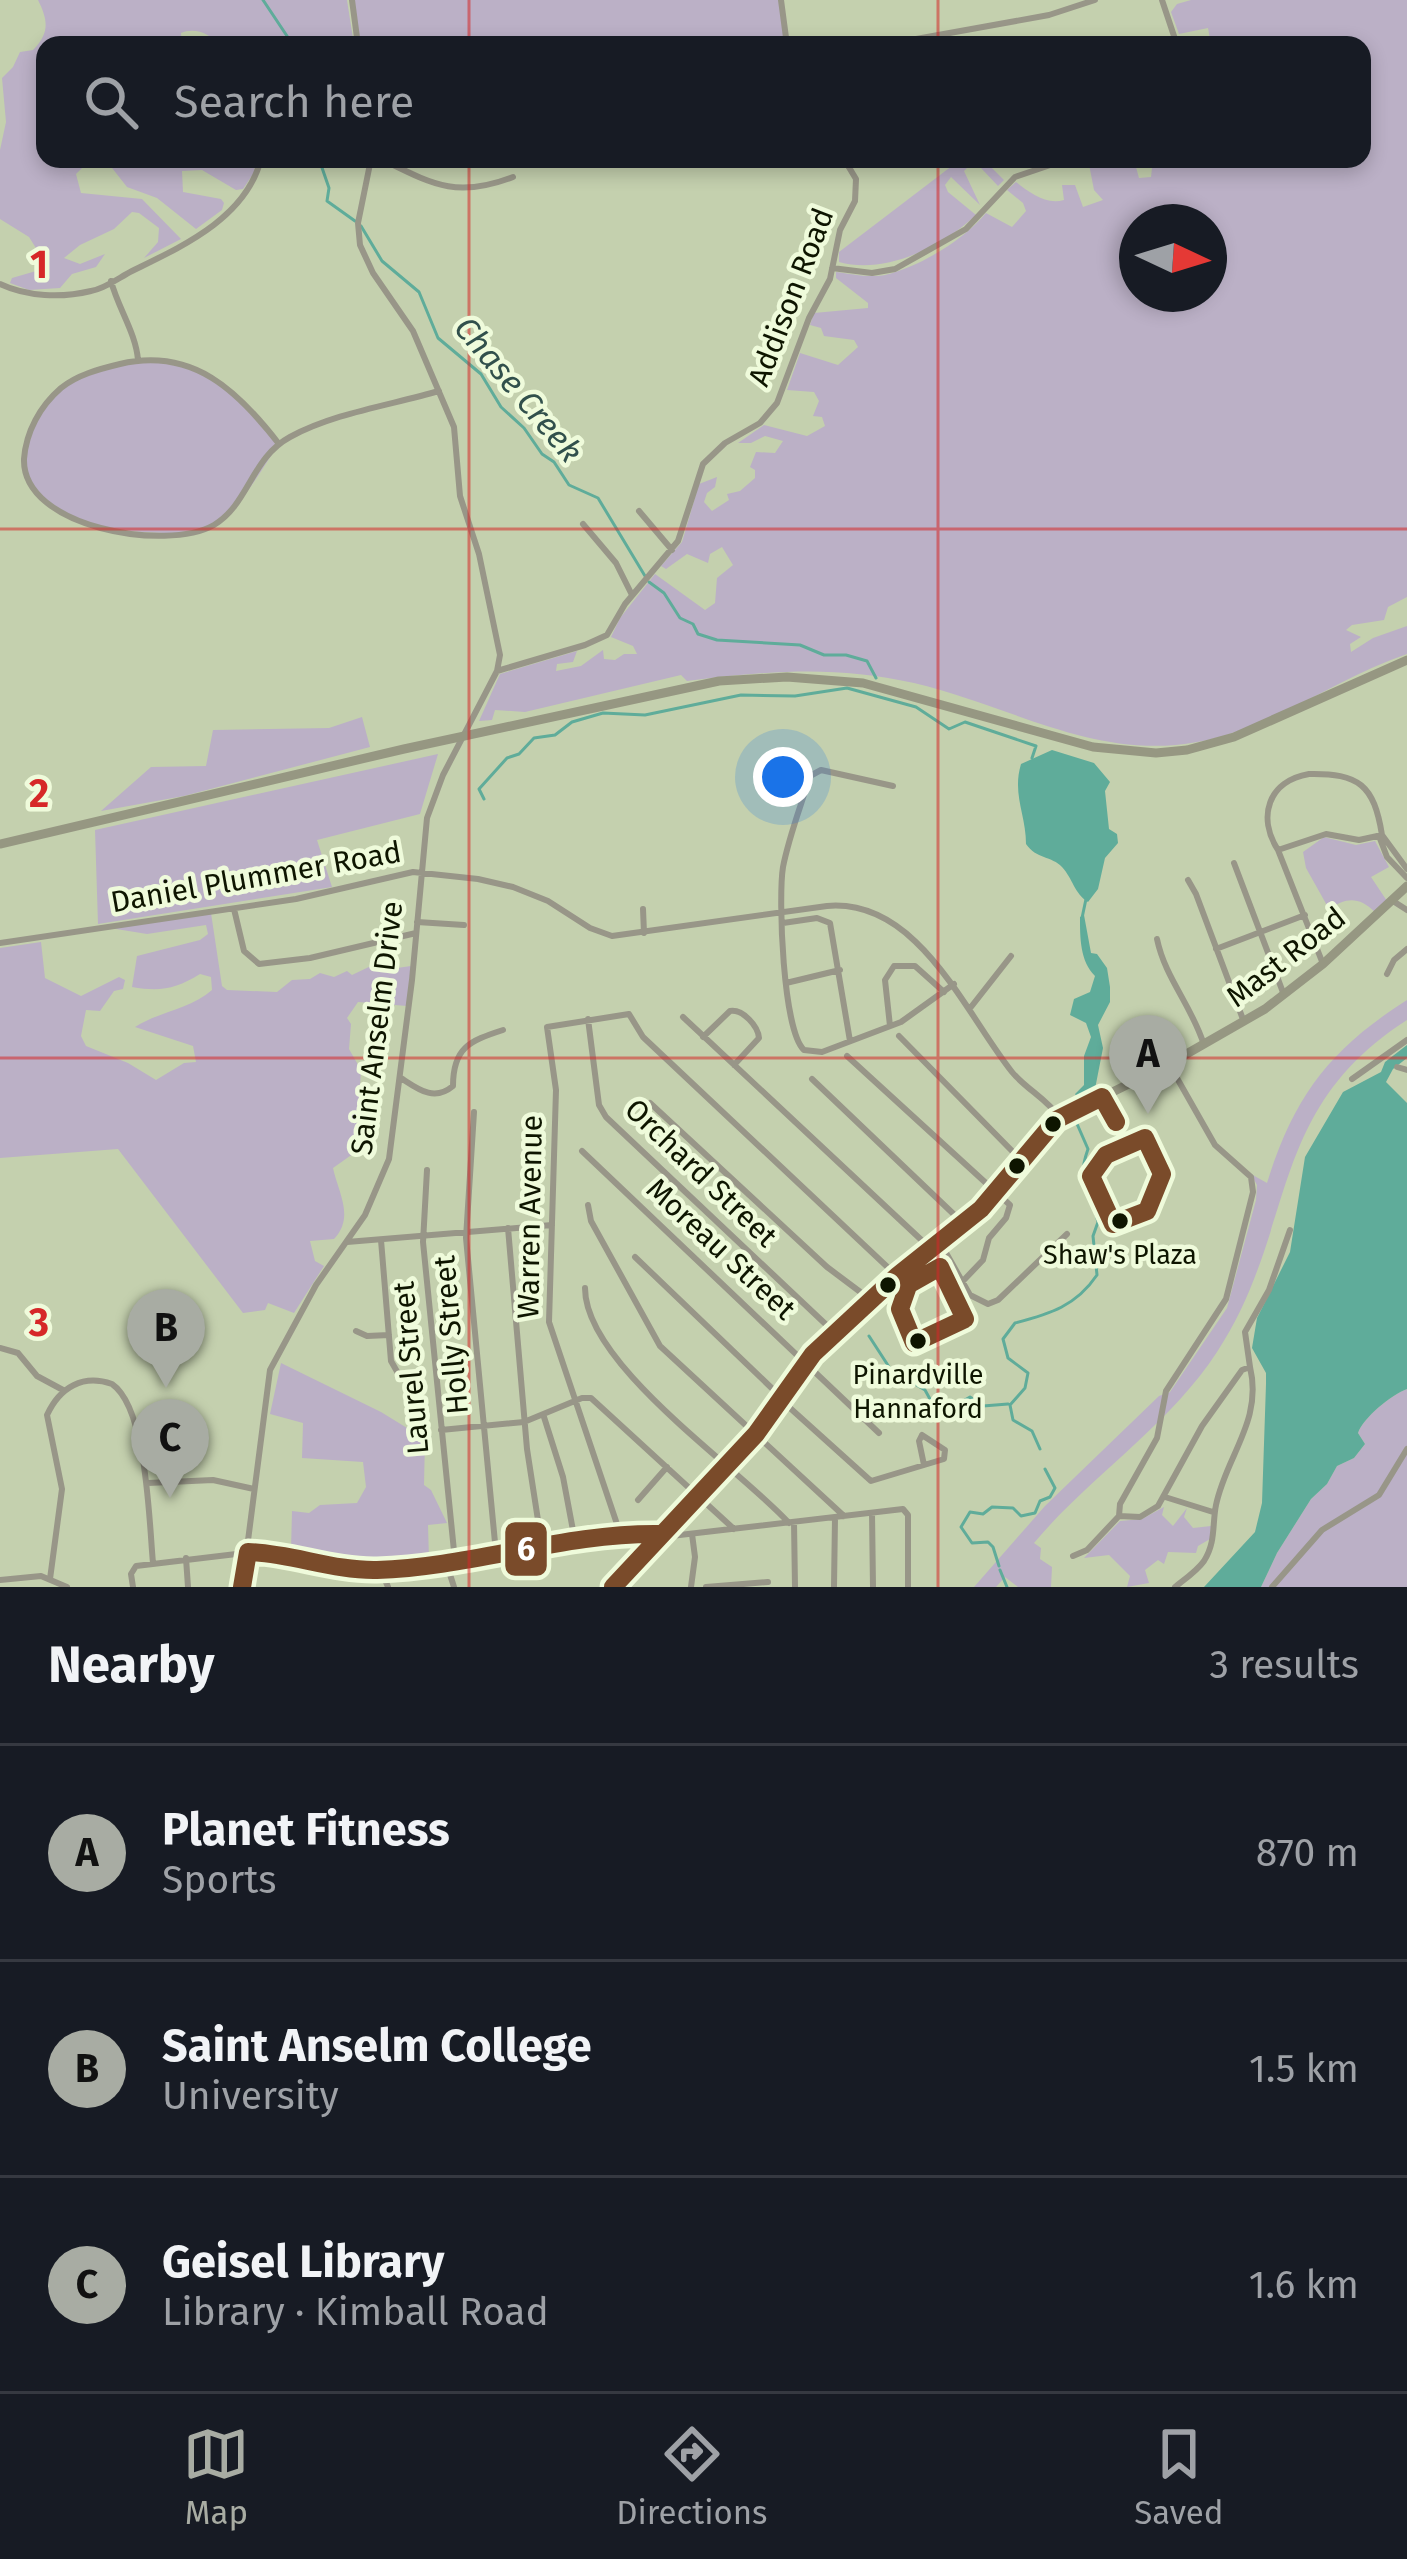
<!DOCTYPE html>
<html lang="en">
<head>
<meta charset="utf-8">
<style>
  :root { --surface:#171b24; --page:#242831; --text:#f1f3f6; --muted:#9ea1a6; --line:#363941; --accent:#a8aca3 }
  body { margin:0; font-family:"Fira Sans",sans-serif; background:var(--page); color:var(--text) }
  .compass { position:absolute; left:1119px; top:204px; width:108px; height:108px; border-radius:50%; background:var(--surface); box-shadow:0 6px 18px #0003; rotate:94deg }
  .you { position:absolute; left:783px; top:777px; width:42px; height:42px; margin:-30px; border:9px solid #fff; border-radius:50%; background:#1a73e8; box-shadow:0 0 0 18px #1a73e833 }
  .badge { display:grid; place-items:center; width:78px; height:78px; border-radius:50%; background:var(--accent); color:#111; font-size:39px; font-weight:700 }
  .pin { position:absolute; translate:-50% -99px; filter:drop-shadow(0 3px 6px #0008) }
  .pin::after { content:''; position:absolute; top:63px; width:42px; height:36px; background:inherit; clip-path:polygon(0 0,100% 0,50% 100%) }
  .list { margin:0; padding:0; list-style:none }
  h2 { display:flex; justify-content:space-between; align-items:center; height:156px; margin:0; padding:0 48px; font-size:51px }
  h2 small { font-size:39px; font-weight:400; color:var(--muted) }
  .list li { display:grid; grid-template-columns:78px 1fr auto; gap:36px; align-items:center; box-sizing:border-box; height:216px; padding:0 48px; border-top:3px solid var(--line) }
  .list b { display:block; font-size:45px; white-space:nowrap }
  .list p { margin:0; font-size:39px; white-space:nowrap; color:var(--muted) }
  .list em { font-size:39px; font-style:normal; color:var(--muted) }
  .icon { flex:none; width:66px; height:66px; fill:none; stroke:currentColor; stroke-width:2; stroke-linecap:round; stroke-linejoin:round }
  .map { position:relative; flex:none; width:1407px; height:1587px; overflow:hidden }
  .search { position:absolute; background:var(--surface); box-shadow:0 6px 18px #0003; left:36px; right:36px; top:36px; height:132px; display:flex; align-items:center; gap:30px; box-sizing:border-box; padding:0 42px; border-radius:24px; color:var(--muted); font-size:45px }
  .sheet { height:804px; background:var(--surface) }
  nav { display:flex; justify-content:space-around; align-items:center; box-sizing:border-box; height:168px; border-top:3px solid var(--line); background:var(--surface); font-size:33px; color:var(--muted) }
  nav a { display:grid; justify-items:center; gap:6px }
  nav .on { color:var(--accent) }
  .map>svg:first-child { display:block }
  .green { fill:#bbb0c6; fill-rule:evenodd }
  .water { fill:#5fac9a }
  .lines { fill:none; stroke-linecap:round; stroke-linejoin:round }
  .stream { stroke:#5fac9a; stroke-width:3 }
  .minor { stroke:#989688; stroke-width:6 }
  .major { stroke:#969782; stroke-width:9 }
  .bus-1-casing { stroke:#effbdb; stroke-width:27 }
  .bus-1 { stroke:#7a4b2a; stroke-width:18 }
  .grid { fill:none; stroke:#d62828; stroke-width:3; stroke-opacity:0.55 }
  .bus-dot { fill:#0e1500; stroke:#effbdb; stroke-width:4.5 }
  .labels { text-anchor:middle; stroke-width:9; stroke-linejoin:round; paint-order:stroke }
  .bus-label { font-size:27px; fill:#0e1500; stroke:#effbdb }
  .street-label { font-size:30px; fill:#0e1500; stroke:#effbdb }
  .water-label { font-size:33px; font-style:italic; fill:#31504c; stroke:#effbdb }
  .grid-label { font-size:39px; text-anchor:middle; font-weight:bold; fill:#d62828; stroke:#effbdb; stroke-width:9; stroke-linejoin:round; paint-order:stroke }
  .line-badge { stroke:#effbdb; stroke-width:4.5 }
  .badge-label { font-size:33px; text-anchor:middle; font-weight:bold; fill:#fff }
</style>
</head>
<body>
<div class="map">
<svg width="1407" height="1587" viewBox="0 0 1407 1587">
  <rect width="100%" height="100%" fill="#c4d0ae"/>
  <!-- green -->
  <path class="green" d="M38,0H347L354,45H218C211,33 194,27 181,33L182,45H45V159H91L76,174L81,193L142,199L181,239L144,258L158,242L159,228L139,213L132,212L114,229L80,245L64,258L80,264L105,254L96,267L72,274L60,288L29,290L10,283L12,278L43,269L46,264L29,237L0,219V150L6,122L2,78L13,67L20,52L33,50C50,33 48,20 38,0Z
    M352,0H781L787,45H358Z
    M1191,0H1407V597L1388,607L1384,620L1352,625L1346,630L1361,637L1350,644L1351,652L1373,638L1407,626V654C1336,678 1271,729 1197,742C1096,761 1009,705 914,683C834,665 768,671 687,681L681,675L525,712L495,710L492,720L479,721L500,674L577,651L573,662L557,664L556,671L581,666L603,650L604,659L615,660L624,654H637L633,646L611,637L620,618L655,574L705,610L715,603L717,578L733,565L722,547L710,554L708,563L687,554L666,569L661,566L682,542L699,484L717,477L715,487L707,493L704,502L712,511L729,500L727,494L740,491L755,478V470L750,467L756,452L775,453L783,441L765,436L751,443H738L764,425L807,436L825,426L822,417L813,416L819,401L814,392L787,390L800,353L838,365L858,347L854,340L824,336L821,328L810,325L814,313L868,308V303L836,278V272C851,274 870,278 885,275C919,267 964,240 986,213L1012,227L1026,211L1023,203L1007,190L1016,182C1030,193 1046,205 1064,200L1062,185H1075L1083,207L1103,200L1094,190L1088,159H1117L1123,167H1136L1139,178L1151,177L1152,168L1145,159H1362V45H1211L1208,28L1179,34L1171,12L1177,4ZM1137,222H1209V294H1137Z
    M105,159H248L253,161L255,171L243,189L236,190L202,170L182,171L183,192L221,199L224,203L222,210L196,229L157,198L127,187Z
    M961,159H991L989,165L1004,180L998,186L981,168L970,165L964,171L980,205L951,177L945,185L948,192L976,215C942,247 885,275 839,262V252Z
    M133,361C212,360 229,391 279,444C260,471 238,514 208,528C187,536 165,533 144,532C88,529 0,506 32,431C39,413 53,391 71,382C90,372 113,368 133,361Z
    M362,717L370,747L184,796L101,811L151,767L206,766L213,730L329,728Z
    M438,754L420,814L317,840L332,887L98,924L95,830Z
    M1324,837L1356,845L1375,841L1389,867L1371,877L1387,901L1375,912C1359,897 1347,897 1329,909L1306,868L1303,852Z
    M211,913L222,986L227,990L277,992L292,980L310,979L320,973L334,977L347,971L352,975L373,965L383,970L411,966L407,1006L358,1002L347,1018L351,1024L349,1049L361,1070L359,1102L364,1135L357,1151L333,1168C338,1192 355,1217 334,1239L310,1241L315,1261L324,1266L294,1313L268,1303L265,1310L243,1313L118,1149L0,1158V948L41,942L45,978L81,996L119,977L125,980L123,989L114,991L100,1011L86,1010L81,1036L86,1046L128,1063L156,1080L184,1063L196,1062L193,1046L135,1027C160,1011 191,1009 212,990L211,977L200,974C176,989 160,992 132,987L137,956L200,940L208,934L206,925L147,934L104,927Z
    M1407,1000V1020C1265,1111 1298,1228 1217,1352C1169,1426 1090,1476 1034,1543L1041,1548L1040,1559L1052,1567L1051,1587H1018L1005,1577L996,1587H974L1045,1506L1159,1396L1170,1392L1227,1308L1256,1200L1257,1185L1251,1174L1267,1183C1294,1096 1330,1049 1407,1000Z
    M281,1363L381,1412L425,1439L424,1485L431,1490L447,1523L428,1525L429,1559C380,1565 339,1560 291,1550L292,1511L309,1513L320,1505L357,1503L366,1487L363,1462L302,1458L303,1423L270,1414Z
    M1407,1389V1587H1261L1277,1553L1311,1499L1327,1484L1337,1466L1354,1458L1365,1444L1358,1433C1363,1418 1392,1394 1407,1389Z
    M1164,1507L1162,1515L1173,1526L1187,1508L1184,1517L1193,1528L1211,1526L1210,1539L1198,1546L1196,1553L1168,1552L1164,1564L1158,1560L1145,1570L1149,1583L1127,1587L1130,1576L1109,1555L1084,1558L1120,1521L1142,1519Z"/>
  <!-- water -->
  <path class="water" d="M1052,750L1094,763L1110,782L1105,791L1109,829L1117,834L1118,843L1105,858L1098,889L1088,902C1074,893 1073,879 1062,867C1052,856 1036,859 1026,844C1026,815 1012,794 1021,764Z
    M1084,915L1091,953L1097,954L1107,968L1110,987V1002L1098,1025L1103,1048L1095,1089L1078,1099L1075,1094L1084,1085V1056L1091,1037L1086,1023L1070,1015L1074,999L1090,992L1095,976C1080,961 1080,938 1080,917Z
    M1407,1045V1058L1393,1069L1386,1082L1407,1103V1389C1392,1394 1363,1418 1358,1433L1365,1444L1354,1458L1337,1466L1327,1484L1311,1499L1277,1553L1261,1587H1204L1255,1532L1262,1503L1266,1384V1373L1252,1348L1257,1318L1290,1252L1305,1157L1343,1092L1381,1072L1385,1062Z"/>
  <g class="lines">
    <!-- stream -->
    <path class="stream" d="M263,0L293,45
      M319,159L329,188L327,201L355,221
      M361,226L382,261L419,292L438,338L481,374L501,407L524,428L542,454L554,462L569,485L598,498L645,576
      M649,582L664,593L680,618L693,624L698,634L717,640L800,645L824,655H846L867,661L876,678
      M484,799L479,789L507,758L519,754L534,738L555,735L572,722L603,713L645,715L741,695L795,696L847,688L916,707L949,729L965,722L1036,746L1032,758
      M1082,918L1086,899
      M869,1336L891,1370L925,1390L936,1410L949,1409L970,1397L983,1406L1008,1404
      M1040,1449L1032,1431L1013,1420L1010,1405L1025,1388L1028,1373L1008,1358L1003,1339L1015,1323C1050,1314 1076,1306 1097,1275L1093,1236L1098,1222C1090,1188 1075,1186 1088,1149L1074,1117
      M999,1566L993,1547L988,1542L972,1543L961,1527L970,1512L983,1514L992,1507L1013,1508L1021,1516L1035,1513L1040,1501L1050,1497L1055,1488L1045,1469
      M1000,1570L1007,1587"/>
    <!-- minor -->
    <path class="minor" d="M352,0L358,45
      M781,0L787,45
      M1162,0L1177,45
      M883,45L1049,15L1095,0
      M381,159C432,184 456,199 513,177
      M832,268L872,273L895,269L966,229L1015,177L1068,159
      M111,281C118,308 136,333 138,360
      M0,284C27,297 62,298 91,291C105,289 120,277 132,271C183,246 246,218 261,159
      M279,444C238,391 193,347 120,364C99,369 77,375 61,388C40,406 26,432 24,459C22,528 167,552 214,525C249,504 251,458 290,437C334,413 391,405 439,391
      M639,511L672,550
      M583,524L616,563L632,595
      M497,671L585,645L607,635L625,604L678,541L703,464L725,443L760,423L777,403L809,318L830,279L840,230L855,201L856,179L844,159
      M1309,774C1359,773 1374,785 1382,835L1359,840L1326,834L1278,850C1257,817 1268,781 1309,774Z
      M893,786L821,770L810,776C801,806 789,836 783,867C778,898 783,1031 804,1050L822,1052L901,1022L954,984
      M1382,835L1407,869
      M1379,836L1387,857L1407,878
      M1278,850L1323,964
      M1234,863L1284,995
      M1188,880L1196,894L1244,1022
      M1393,901L1407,910
      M234,909L244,951L259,964L310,958L416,933
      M643,909L644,933
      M417,922L464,925
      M783,923L817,918L830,923L850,1041
      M1157,939C1165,978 1192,1006 1204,1045
      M0,943L296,899L413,872L478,879L513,887L548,901L590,928L612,936L827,906C918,898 965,1013 1012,1072C1026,1089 1047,1099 1059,1117
      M1216,949L1305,915
      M1387,974L1394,960L1407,949
      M786,983L840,970
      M971,1007L1011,956
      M683,1017L930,1248
      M588,1019L599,1105L606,1117L835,1333
      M890,1026L885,980L894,966H915L944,992
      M899,1036L1021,1160
      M703,1037L730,1011C743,1009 758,1026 759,1038L734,1065
      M847,1056L1010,1205L1006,1218L989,1238L983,1260L963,1281
      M1397,1067L1407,1070
      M401,1078C418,1089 434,1102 453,1086C453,1048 469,1041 503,1030
      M812,1079L964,1224
      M1352,1079L1407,1040
      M650,1103L827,1267L871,1300
      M474,1112L466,1238L496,1553
      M582,1151L879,1433
      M427,1170L423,1242L455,1561
      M588,1205L591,1221L660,1346L844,1516
      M508,1228L527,1449L542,1546
      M381,1240L391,1361L399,1375
      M347,1242L552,1225
      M941,1244L970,1295L988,1304L998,1300L1067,1234
      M635,1257L781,1397
      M585,1288C585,1365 738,1467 789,1523
      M356,1331L367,1336L389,1335
      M0,1348L18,1353L37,1376L63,1390
      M780,1399L871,1481L944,1459L945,1450L922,1435L919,1441L924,1465
      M544,1417L563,1477L575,1541
      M441,1430L524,1422L582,1398H591L734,1529
      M148,1483L213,1480L254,1489
      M1165,1497L1213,1512
      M638,1500L667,1467
      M872,1513L873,1587
      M1119,1516L1120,1504L1157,1438L1166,1391L1226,1299L1253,1192L1251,1177L1215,1145L1169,1064
      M1119,1516L1140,1517L1158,1506L1202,1426L1242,1370L1250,1367L1245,1332L1269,1290L1290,1230
      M794,1522L795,1587
      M621,1536L549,1322L556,1090L547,1027L629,1014L643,1037L897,1276
      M1073,1556L1087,1550L1119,1516
      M186,1558L188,1587
      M446,1562L454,1587
      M381,1570L388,1587
      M50,1579L62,1489L47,1415C60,1387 83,1374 112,1384C147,1408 149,1521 153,1563
      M0,1580L41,1576L67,1587
      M133,1587L131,1574L136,1566L253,1552L381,1570L575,1541L656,1533L671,1536L903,1509L908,1515V1587
      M242,1587L270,1370L316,1285L365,1215L389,1159L412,980L427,818L443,775L497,671L500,655L479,554L460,496L454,427L413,331L373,273L360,245L358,223L371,159
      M691,1587L695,1557L692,1534
      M706,1587L768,1582
      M834,1587L835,1518
      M1175,1587C1185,1579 1197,1571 1204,1561C1216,1542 1212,1525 1216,1505C1226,1456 1263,1421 1250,1367
      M1272,1587L1322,1530L1379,1495L1407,1449"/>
    <!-- major -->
    <path class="major" d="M0,844L404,749L719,681L787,677L863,683L1093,747L1156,753L1187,750L1234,737L1407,660
      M613,1587L756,1434L813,1354L897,1276L981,1209L1056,1120L1169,1064L1265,1009L1323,964L1407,886"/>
    <!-- bus-1 casing -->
    <g class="bus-1-casing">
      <path id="bus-1" d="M1145,1138L1162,1174L1147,1211L1113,1224L1091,1176L1106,1155Z
        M940,1267L965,1319L914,1343L900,1309L908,1286L897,1276L910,1284Z
        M242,1587L248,1552C291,1553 333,1571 377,1570C473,1567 565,1532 662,1534
        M613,1587L756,1434L813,1354L897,1276L981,1209L1056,1120L1102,1097L1116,1122"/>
    </g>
    <!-- bus-1 -->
    <use href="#bus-1" class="bus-1"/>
  </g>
  <!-- grid -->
  <path class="grid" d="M469,0V45M938,0V45M469,159V1587M938,159V1587M0,529H1407M0,1058H1407"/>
  <!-- markers -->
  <g class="bus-dot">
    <circle cx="1053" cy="1124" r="10"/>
    <circle cx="1017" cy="1166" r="10"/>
    <circle cx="1120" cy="1221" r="10"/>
    <circle cx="888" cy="1285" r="10"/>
    <circle cx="918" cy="1341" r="10"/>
  </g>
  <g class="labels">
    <!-- bus labels -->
    <g class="bus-label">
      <text x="1120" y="1264">Shaw's Plaza</text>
      <text x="918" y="1384">Pinardville<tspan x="918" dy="34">Hannaford</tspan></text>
    </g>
    <!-- street labels -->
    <g class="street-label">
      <text transform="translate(791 297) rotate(-69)" y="10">Addison Road</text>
      <text transform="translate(256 877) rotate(-10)" y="10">Daniel Plummer Road</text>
      <text transform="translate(1286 957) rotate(-38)" y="10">Mast Road</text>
      <text transform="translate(377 1028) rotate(-83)" y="10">Saint Anselm Drive</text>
      <text transform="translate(701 1173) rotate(44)" y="10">Orchard Street</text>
      <text transform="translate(530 1217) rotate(-89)" y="10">Warren Avenue</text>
      <text transform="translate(721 1249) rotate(43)" y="10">Moreau Street</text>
      <text transform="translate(451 1335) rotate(-95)" y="10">Holly Street</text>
      <text transform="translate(411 1368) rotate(-95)" y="10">Laurel Street</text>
    </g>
    <!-- water labels -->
    <g class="water-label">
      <text transform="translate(519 389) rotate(50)" y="12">Chase Creek</text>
    </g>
  </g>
  <g class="grid-label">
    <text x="39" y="278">1</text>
    <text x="39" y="807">2</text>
    <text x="39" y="1336">3</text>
  </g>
  <rect class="line-badge" x="503" y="1520" width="46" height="58" rx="12" fill="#7a4b2a"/>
  <g class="badge-label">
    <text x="526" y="1560">6</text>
  </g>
</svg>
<svg class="compass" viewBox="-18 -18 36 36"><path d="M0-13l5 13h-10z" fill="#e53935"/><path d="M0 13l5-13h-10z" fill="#9ea1a6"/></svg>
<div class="you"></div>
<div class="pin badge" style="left:1148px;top:1114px">A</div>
<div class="pin badge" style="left:166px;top:1388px">B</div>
<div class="pin badge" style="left:170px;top:1498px">C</div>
<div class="search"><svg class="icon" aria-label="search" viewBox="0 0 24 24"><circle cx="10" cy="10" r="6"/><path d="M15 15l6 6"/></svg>Search here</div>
</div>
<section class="sheet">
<h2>Nearby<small>3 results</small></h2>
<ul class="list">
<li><span class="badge">A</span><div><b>Planet Fitness</b><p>Sports</p></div><em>870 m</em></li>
<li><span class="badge">B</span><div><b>Saint Anselm College</b><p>University</p></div><em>1.5 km</em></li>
<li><span class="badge">C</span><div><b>Geisel Library</b><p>Library · Kimball Road</p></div><em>1.6 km</em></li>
</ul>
</section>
<nav>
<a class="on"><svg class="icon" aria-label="map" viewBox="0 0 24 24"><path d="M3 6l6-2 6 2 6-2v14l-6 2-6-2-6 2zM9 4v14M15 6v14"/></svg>Map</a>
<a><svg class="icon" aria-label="directions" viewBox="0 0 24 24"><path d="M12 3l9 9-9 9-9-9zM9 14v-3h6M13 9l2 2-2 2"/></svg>Directions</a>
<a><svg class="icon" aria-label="saved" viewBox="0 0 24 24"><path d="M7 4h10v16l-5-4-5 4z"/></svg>Saved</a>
</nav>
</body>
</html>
